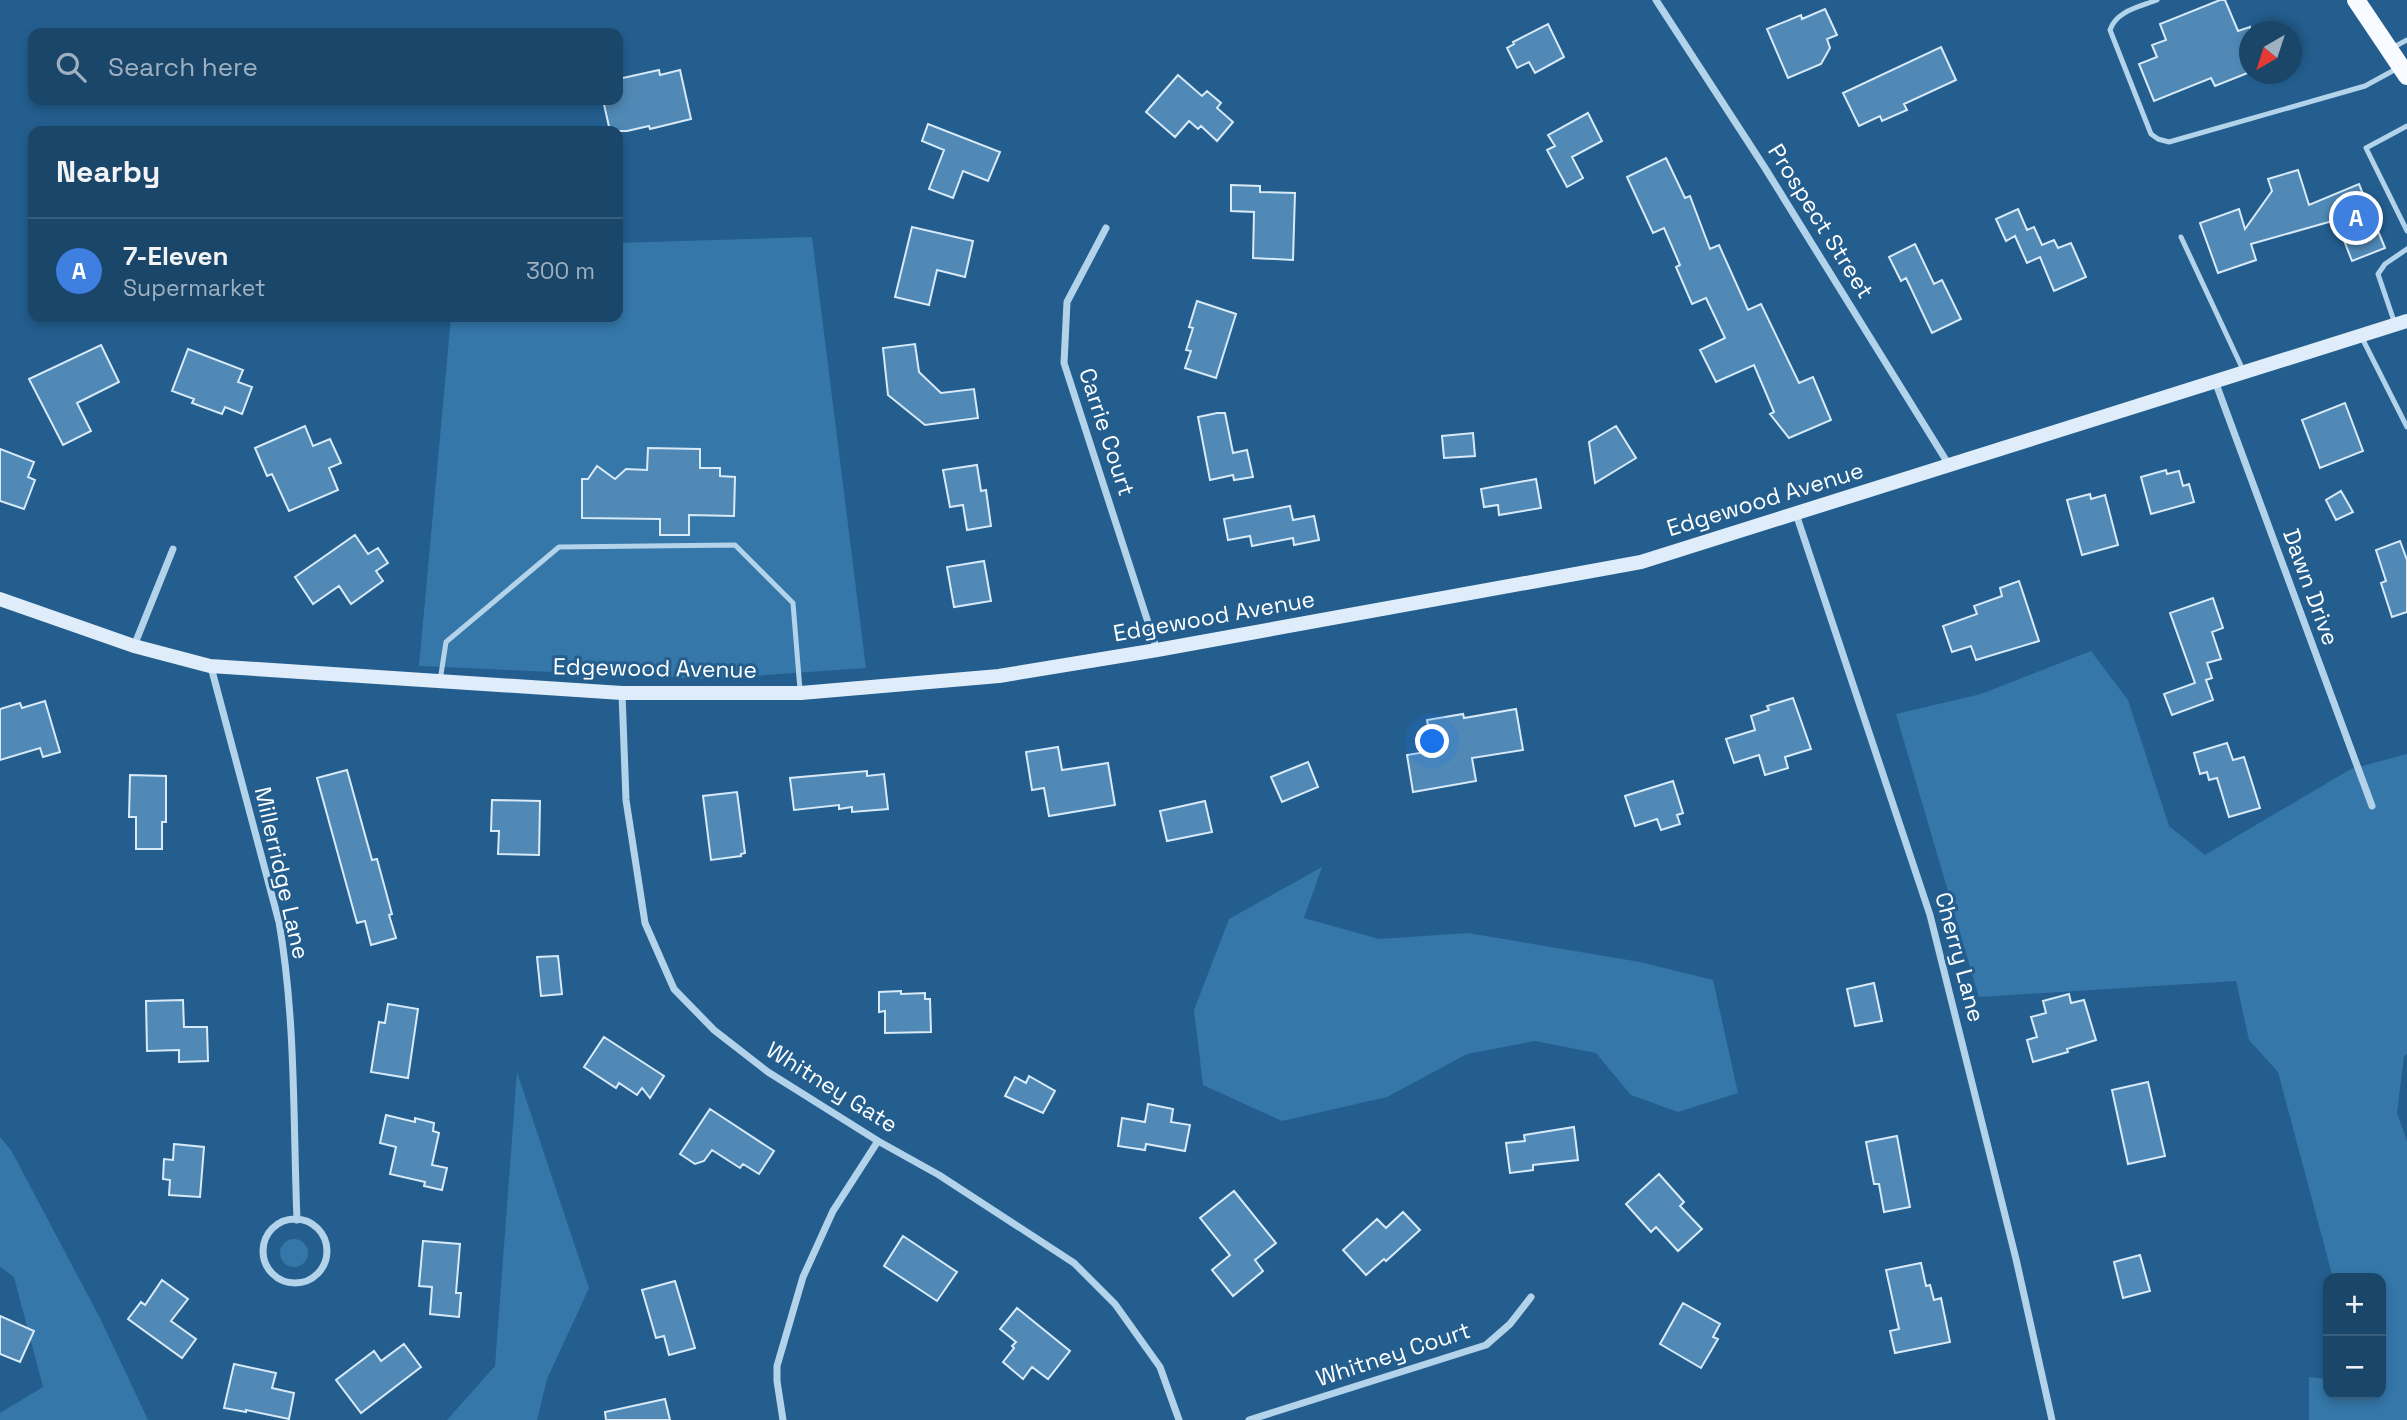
<!DOCTYPE html>
<html lang="en">
<head>
<meta charset="utf-8">
<style>
  :root { --surface:#1a466a; --page:#234d70; --text:#f1f3f6; --muted:#9fb1c1; --line:#385e7e; --accent:#f6c276 }
  body { margin:0; font-family:"Space Grotesk",sans-serif; background:var(--page); color:var(--text) }
  .controls { position:absolute; right:21px; bottom:21px; display:grid; overflow:hidden; border-radius:14px; box-shadow:0 4px 10px #0003 }
  .controls button { width:63px; height:63px; display:grid; place-items:center; padding:0; border:0; border-bottom:2px solid var(--line); background:var(--surface); color:var(--text); font:35px sans-serif }
  .compass { position:absolute; left:2239px; top:21px; width:63px; height:63px; border-radius:50%; background:var(--surface); box-shadow:0 4px 10px #0003; rotate:219deg }
  .you { position:absolute; left:1433px; top:742px; width:24px; height:24px; margin:-18px; border:5px solid #fff; border-radius:50%; background:#1a73e8; box-shadow:0 0 0 10px #1a73e833 }
  .badge { display:grid; place-items:center; width:46px; height:46px; border-radius:50%; background:var(--accent); color:#fff; font-size:23px; font-weight:700 }
  .pin { position:absolute; translate:-50% -50%; border:4px solid #fff; box-shadow:0 2px 7px #0006 }
  .list { margin:0; padding:0; list-style:none }
  h2 { display:flex; justify-content:space-between; align-items:center; height:91px; margin:0; padding:0 28px; font-size:30px }
  h2 small { font-size:23px; font-weight:400; color:var(--muted) }
  .list li { display:grid; grid-template-columns:46px 1fr auto; gap:21px; align-items:center; box-sizing:border-box; height:105px; padding:0 28px; border-top:2px solid var(--line) }
  .list b { display:block; font-size:26px; white-space:nowrap }
  .list p { margin:0; font-size:23px; white-space:nowrap; color:var(--muted) }
  .list em { font-size:23px; font-style:normal; color:var(--muted) }
  .icon { flex:none; width:38px; height:38px; fill:none; stroke:currentColor; stroke-width:2; stroke-linecap:round; stroke-linejoin:round }
  .map { position:relative; flex:none; width:2407px; height:1420px; overflow:hidden }
  .search { position:absolute; background:var(--surface); box-shadow:0 4px 10px #0003; left:28px; top:28px; width:595px; height:77px; display:flex; align-items:center; gap:18px; box-sizing:border-box; padding:0 24px; border-radius:14px; color:var(--muted); font-size:26px }
  .panel { position:absolute; background:var(--surface); box-shadow:0 4px 10px #0003; left:28px; top:126px; width:595px; height:196px; border-radius:14px }
  .map>svg:first-child { display:block }
  .green { fill:#3577a9 }
  .building { fill:#5089b6; stroke:#d8eaf8; stroke-width:2 }
  .lines { fill:none; stroke-linecap:round; stroke-linejoin:round }
  .service { stroke:#b3d3eb; stroke-width:5 }
  .minor { stroke:#b3d3eb; stroke-width:7 }
  .secondary { stroke:#deedf9; stroke-width:14 }
  .primary { stroke:#f8fbff; stroke-width:18 }
  .labels { text-anchor:middle; stroke-width:6; stroke-linejoin:round; paint-order:stroke }
  .street-label { font-size:23px; fill:#fff; stroke:#235e8e }
</style>
</head>
<body>
<div class="map">
<svg width="2407" height="1420" viewBox="0 0 2407 1420">
  <rect width="100%" height="100%" fill="#235e8e"/>
  <!-- green -->
  <path class="green" d="M812,237L866,668L709,679L419,666L451,317H618V243Z
    M2091,651L2128,700L2169,826L2205,855L2351,769L2407,754V1054L2404,1056L2397,1113L2407,1141V1420H2309V1377L2328,1379V1394H2381V1278H2333L2278,1072L2249,1040L2236,981L1979,997L1896,714L1981,694Z
    M1322,867L1304,918L1379,939L1468,933L1640,962L1713,980L1738,1093L1678,1112L1631,1095L1596,1053L1535,1041L1467,1054L1387,1097L1282,1121L1203,1085L1194,1010L1229,919Z
    M517,1072L589,1288L547,1379L537,1420H447L495,1366Z
    M0,1137L11,1150L101,1320L148,1420H0V1413L43,1387L14,1277L0,1267Z
    M280 1253a14 14 0 1 1 28 0a14 14 0 1 1-28 0Z"/>
  <!-- building -->
  <path class="building" d="M2220,0H2225L2238,31L2250,27V72L2215,86L2211,78L2154,101L2139,64L2157,57L2152,45L2166,40L2160,24Z
    M1825,9L1837,35L1827,39L1830,48L1821,64L1788,78L1767,29L1801,15L1802,19Z
    M1548,24L1564,57L1535,73L1529,62L1517,68L1507,48L1514,44L1513,42Z
    M1941,47L1956,80L1904,104L1907,110L1882,121L1880,116L1859,126L1843,93Z
    M659,70L660,75L680,70L691,119L650,129L649,126L627,131H610L603,100H618V79Z
    M1178,75L1202,96L1207,91L1221,103L1217,108L1233,122L1217,141L1201,126L1198,129L1189,121L1175,137L1146,112Z
    M1588,113L1602,141L1572,157L1583,178L1567,187L1547,150L1555,146L1548,135Z
    M928,124L1000,152L988,181L963,171L953,198L929,189L944,150L922,141Z
    M1666,158L1685,198L1690,196L1710,249L1719,245L1748,310L1761,304L1799,383L1813,377L1831,420L1789,438L1770,414L1774,412L1754,365L1716,382L1700,350L1725,338L1706,298L1692,304L1676,267L1680,265L1664,228L1653,233L1627,177Z
    M2298,170L2309,205L2359,184L2385,248L2352,261L2336,220L2251,244L2256,260L2218,273L2200,223L2239,209L2245,229L2272,191L2268,179Z
    M1231,185L1260,186V192L1295,193L1293,260L1253,258L1254,212L1231,211Z
    M2018,209L2027,230L2034,227L2042,245L2054,240L2058,248L2071,243L2086,277L2054,291L2040,257L2027,263L2015,236L2006,241L1996,219Z
    M912,227L973,241L965,277L937,270L929,305L895,297Z
    M1915,244L1934,284L1942,280L1961,319L1932,333L1906,278L1901,281L1889,257Z
    M1197,301L1236,314L1216,378L1185,368L1191,351L1186,350L1193,328L1189,327Z
    M915,344L919,372L941,393L974,389L978,418L925,425L888,395L883,348Z
    M101,345L119,382L77,403L91,431L63,445L29,379Z
    M188,349L243,370L238,382L252,387L242,414L225,407L222,414L192,403L194,399L172,391Z
    M2345,403L2363,451L2320,468L2302,420Z
    M1217,413H1225L1233,453L1247,450L1253,477L1234,480L1233,475L1210,480L1198,417Z
    M305,426L313,446L330,439L341,463L329,468L338,490L289,511L272,474L267,476L255,448Z
    M1616,426L1636,458L1595,483L1589,442Z
    M1473,433L1475,456L1444,458L1442,436Z
    M648,448L700,449V468H720V476L735,477L734,516L689,515V535H660V519L582,518V479H588L597,466L615,479L626,469L647,470Z
    M0,449L34,462L28,477L35,480L24,509L0,501Z
    M977,465L981,491L986,490L991,526L967,530L963,505L950,507L943,470Z
    M2166,470L2167,474L2179,471L2183,486L2189,484L2194,502L2151,514L2141,477Z
    M1536,479L1541,508L1499,515L1498,505L1484,507L1481,489Z
    M2341,491L2353,512L2336,520L2326,500Z
    M2090,494L2091,499L2105,495L2118,545L2082,555L2067,500Z
    M1290,506L1293,520L1314,516L1319,540L1294,545L1293,538L1252,546L1250,536L1228,540L1224,519Z
    M355,535L368,554L378,548L388,563L376,571L383,581L351,604L339,586L313,604L295,577Z
    M2400,541L2407,560V612L2392,617L2381,583L2386,581L2376,550Z
    M984,561L991,601L954,607L947,567Z
    M2019,581L2039,641L1976,660L1971,646L1952,652L1943,626L1977,614L1974,606L2002,596L2000,588Z
    M2213,598L2223,628L2212,632L2221,659L2207,663L2212,678L2206,680L2213,700L2172,715L2164,694L2195,683L2170,613Z
    M1793,698L1811,749L1785,757L1788,768L1765,775L1759,755L1734,763L1726,739L1755,730L1751,716L1769,710L1767,706Z
    M45,701L60,752L43,757L40,748L0,760V709L20,703L22,708Z
    M1516,709L1523,750L1472,758L1476,781L1413,792L1407,755L1432,751L1427,720L1463,714L1464,718Z
    M2227,743L2233,760L2244,757L2260,808L2229,817L2217,778L2209,780L2207,772L2200,774L2194,753Z
    M1058,747L1062,770L1108,763L1115,805L1049,816L1044,788L1032,790L1026,752Z
    M1308,762L1318,787L1282,802L1271,777Z
    M347,770L372,860L377,859L392,914L389,915L396,938L371,945L365,921L357,923L317,778Z
    M867,771V776L884,774L888,809L852,812V807L839,809V805L794,810L790,778Z
    M130,775L166,776V822H162V849H136V817H129Z
    M1673,781L1683,813L1677,815L1680,824L1661,830L1657,819L1635,826L1625,796Z
    M737,792L745,853L741,854V856L711,860L703,796Z
    M492,800L540,801L539,855L498,854L499,831H491Z
    M1205,801L1212,832L1167,841L1160,811Z
    M558,956L562,994L541,996L537,957Z
    M1874,983L1882,1021L1855,1026L1847,989Z
    M901,991V994L925,993V999H930L931,1032L885,1033V1011L879,1012V992Z
    M2069,994L2071,1003L2084,1000L2096,1040L2067,1049L2068,1052L2033,1062L2027,1040L2037,1037L2031,1017L2046,1013L2043,1001Z
    M183,1000L184,1027H207L208,1061L179,1062V1050L147,1051L146,1001Z
    M388,1004L418,1009L408,1078L371,1072L379,1022L385,1023Z
    M604,1037L664,1076L650,1098L642,1088L637,1095L619,1083L616,1088L584,1067Z
    M1029,1076L1055,1091L1043,1113L1005,1096L1015,1077L1026,1083Z
    M2148,1082L2165,1156L2128,1164L2112,1090Z
    M1148,1104L1173,1109L1171,1122L1190,1125L1185,1151L1146,1144L1145,1150L1118,1146L1122,1118L1145,1122Z
    M710,1109L774,1151L759,1174L743,1164L740,1168L712,1150L704,1161L695,1164L680,1154Z
    M386,1115L415,1122V1118L434,1123L433,1131L439,1133L432,1165L447,1168L442,1190L424,1186L425,1182L390,1174L396,1147L380,1143Z
    M1574,1127L1578,1160L1533,1165V1170L1510,1173L1506,1143L1525,1141L1524,1135Z
    M1897,1136L1910,1207L1884,1212L1879,1184H1874L1866,1142Z
    M174,1144L204,1147L200,1197L169,1195L170,1180L163,1179L164,1159L173,1160Z
    M1659,1174L1684,1202L1680,1206L1702,1229L1678,1251L1656,1227L1651,1232L1626,1204Z
    M1234,1191L1276,1243L1255,1260L1263,1271L1233,1296L1212,1270L1230,1255L1200,1218Z
    M1403,1212L1420,1230L1386,1261L1384,1259L1366,1275L1343,1250L1377,1219L1386,1228Z
    M903,1236L957,1272L937,1301L884,1266Z
    M423,1241L460,1244L456,1293H461L459,1317L430,1314L432,1287L419,1286Z
    M2140,1255L2150,1291L2123,1298L2114,1262Z
    M1921,1263L1926,1286L1930,1285L1934,1300L1941,1298L1950,1342L1895,1353L1890,1331L1899,1329L1886,1270Z
    M162,1280L188,1299L171,1321L196,1339L182,1358L128,1319L141,1302L145,1305Z
    M675,1281L695,1348L669,1355L664,1336L656,1338L642,1290Z
    M1683,1303L1720,1324L1713,1337L1718,1339L1701,1368L1660,1344Z
    M1017,1308L1070,1351L1048,1379L1032,1367L1023,1379L1003,1362L1014,1348L1012,1346L1016,1342L1000,1329Z
    M0,1316L34,1331L20,1362L0,1354Z
    M404,1344L421,1367L361,1413L336,1380L374,1351L381,1361Z
    M234,1364L276,1373L272,1388L294,1393L289,1419L246,1410V1412L224,1408Z
    M665,1399L670,1420H606L605,1412Z"/>
  <g class="lines">
    <!-- service -->
    <path class="service" d="M2157,0C2139,7 2116,11 2110,30L2151,134L2158,139L2169,142L2365,86L2398,68
      M2392,48L2407,40
      M2407,126L2366,148L2407,231
      M2181,237L2244,372
      M2395,324L2378,274L2385,264L2407,249
      M2362,338L2407,427
      M440,681L446,642L559,547L735,545L793,603L800,690"/>
    <!-- minor -->
    <path class="minor" d="M1656,0L1765,168L1949,465
      M1106,228L1067,302L1064,363L1157,650
      M2215,381L2372,806
      M1796,514L1930,915L2016,1259L2052,1420
      M134,646L173,549
      M211,667L279,922C296,1020 293,1121 297,1220
      M622,693L626,800L645,923L674,989L714,1030L768,1072L878,1141L939,1175L1074,1263L1115,1304L1160,1367L1179,1420
      M263 1251a32 32 0 1 1 64 0a32 32 0 1 1-64 0Z
      M783,1420L777,1381V1366L803,1277L833,1211L878,1141
      M1249,1420L1486,1345L1510,1324L1531,1297"/>
    <!-- secondary -->
    <path class="secondary" d="M0,599L134,646L210,666L622,693H801L999,676L1157,650L1641,562L2407,321"/>
    <!-- primary -->
    <path class="primary" d="M2356,0L2407,76"/>
  </g>
  <g class="labels">
    <!-- street labels -->
    <g class="street-label">
      <text transform="translate(1821 221) rotate(58)" y="8">Prospect Street</text>
      <text transform="translate(1107 432) rotate(72)" y="8">Carrie Court</text>
      <text transform="translate(1765 499) rotate(-17)" y="8">Edgewood Avenue</text>
      <text transform="translate(2311 587) rotate(70)" y="8">Dawn Drive</text>
      <text transform="translate(1214 616) rotate(-10)" y="8">Edgewood Avenue</text>
      <text transform="translate(655 668) rotate(1)" y="8">Edgewood Avenue</text>
      <text transform="translate(282 873) rotate(77)" y="8">Millerridge Lane</text>
      <text transform="translate(1960 957) rotate(75)" y="8">Cherry Lane</text>
      <text transform="translate(832 1087) rotate(32)" y="8">Whitney Gate</text>
      <text transform="translate(1393 1354) rotate(-18)" y="8">Whitney Court</text>
    </g>
  </g>
</svg>
<div class="controls">
<button>+</button>
<button>−</button>
</div>
<svg class="compass" viewBox="-18 -18 36 36"><path d="M0-13l5 13h-10z" fill="#e53935"/><path d="M0 13l5-13h-10z" fill="#9fb1c1"/></svg>
<div class="you"></div>
<div class="pin badge" style="left:2356px;top:218px;background:#3f7fe0">A</div>
<div class="search"><svg class="icon" aria-label="search" viewBox="0 0 24 24"><circle cx="10" cy="10" r="6"/><path d="M15 15l6 6"/></svg>Search here</div>
<section class="panel">
<h2>Nearby<small></small></h2>
<ul class="list">
<li><span class="badge" style="background:#3f7fe0">A</span><div><b>7-Eleven</b><p>Supermarket</p></div><em>300 m</em></li>
</ul>
</section>
</div>
</body>
</html>
